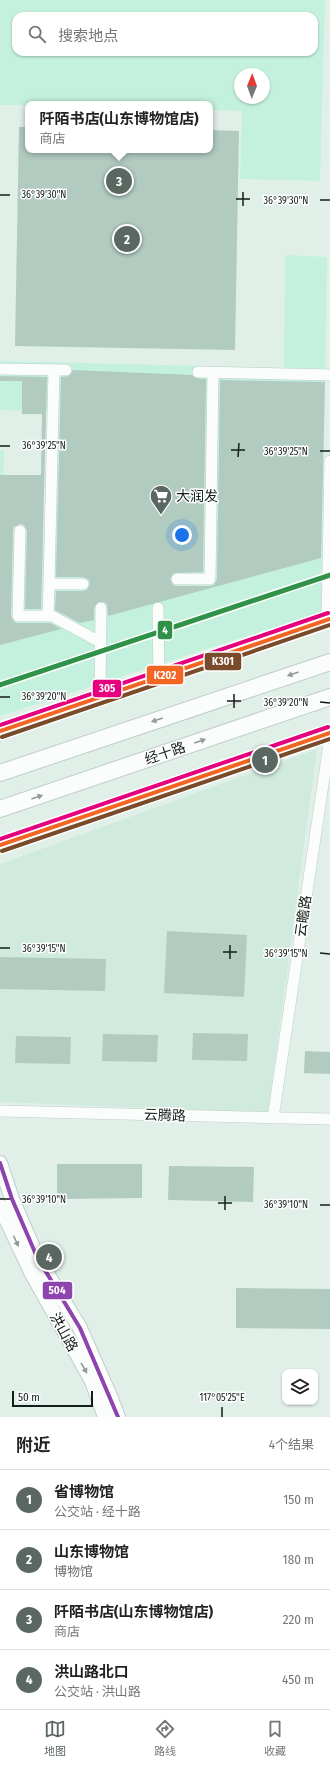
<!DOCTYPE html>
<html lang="zh">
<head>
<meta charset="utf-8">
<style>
  :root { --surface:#fff; --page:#f2f2f2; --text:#222; --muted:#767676; --line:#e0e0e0; --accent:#5b6861 }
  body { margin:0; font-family:"Fira Sans Condensed","Noto Sans SC",sans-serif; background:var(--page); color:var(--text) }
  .controls { position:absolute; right:12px; bottom:12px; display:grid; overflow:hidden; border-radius:8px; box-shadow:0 1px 3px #0004 }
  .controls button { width:36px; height:36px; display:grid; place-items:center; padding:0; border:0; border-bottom:1px solid var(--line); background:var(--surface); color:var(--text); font:20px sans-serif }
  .compass { position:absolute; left:234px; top:68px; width:36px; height:36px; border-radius:50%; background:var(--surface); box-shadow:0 1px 3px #0004; rotate:1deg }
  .scale { position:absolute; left:12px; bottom:10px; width:81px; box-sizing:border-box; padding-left:4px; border:2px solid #141e19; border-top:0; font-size:11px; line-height:14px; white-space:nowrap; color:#141e19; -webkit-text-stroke:3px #fff; paint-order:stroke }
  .you { position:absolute; left:182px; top:535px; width:14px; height:14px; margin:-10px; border:3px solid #fff; border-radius:50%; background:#1a73e8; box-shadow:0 0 0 6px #1a73e833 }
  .badge { display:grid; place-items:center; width:26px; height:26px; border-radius:50%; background:var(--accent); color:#fff; font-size:13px; font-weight:700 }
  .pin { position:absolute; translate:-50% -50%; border:2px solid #fff; box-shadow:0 1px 4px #0006 }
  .popup { position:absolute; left:25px; top:101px; width:188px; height:52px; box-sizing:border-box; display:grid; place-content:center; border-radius:8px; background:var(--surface); filter:drop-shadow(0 1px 3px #0005); font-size:13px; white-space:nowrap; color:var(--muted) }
  .popup b { font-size:15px; color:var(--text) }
  .popup::after { content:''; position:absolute; left:50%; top:100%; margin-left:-8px; border:8px solid transparent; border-top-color:var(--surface) }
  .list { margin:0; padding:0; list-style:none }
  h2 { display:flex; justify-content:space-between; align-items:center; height:52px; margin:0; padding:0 16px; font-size:17px }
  h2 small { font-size:13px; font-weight:400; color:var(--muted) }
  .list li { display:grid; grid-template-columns:26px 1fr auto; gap:12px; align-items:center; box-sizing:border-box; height:60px; padding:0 16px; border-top:1px solid var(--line) }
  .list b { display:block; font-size:15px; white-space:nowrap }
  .list p { margin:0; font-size:13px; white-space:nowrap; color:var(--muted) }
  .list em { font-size:13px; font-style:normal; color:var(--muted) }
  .icon { flex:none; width:22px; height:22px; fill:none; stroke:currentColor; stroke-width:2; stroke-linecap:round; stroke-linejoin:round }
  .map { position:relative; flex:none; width:330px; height:1417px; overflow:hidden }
  .search { position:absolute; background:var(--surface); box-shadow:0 1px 3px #0004; left:12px; right:12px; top:12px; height:44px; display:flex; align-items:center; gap:10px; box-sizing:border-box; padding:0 14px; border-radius:12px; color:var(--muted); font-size:15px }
  .sheet { height:292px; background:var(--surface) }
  nav { display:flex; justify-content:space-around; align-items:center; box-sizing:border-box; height:56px; border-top:1px solid var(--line); background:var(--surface); font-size:11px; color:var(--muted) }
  nav a { display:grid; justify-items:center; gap:2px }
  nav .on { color:var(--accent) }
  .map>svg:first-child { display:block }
  .built { fill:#d0ebde }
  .green { fill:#c4f1dd; fill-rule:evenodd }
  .building { fill:#b1cbc0 }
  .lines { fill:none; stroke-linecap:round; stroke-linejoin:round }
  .minor-casing { stroke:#c1cdc7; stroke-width:12 }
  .major-casing { stroke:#c1cdc7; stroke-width:16 }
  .highway-casing { stroke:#c1cdc7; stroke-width:18 }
  .minor { stroke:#fafdfc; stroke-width:11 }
  .major { stroke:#fafdfc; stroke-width:14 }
  .highway { stroke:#fafdfc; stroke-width:16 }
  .bus-1-casing { stroke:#fff; stroke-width:7 }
  .bus-2-casing { stroke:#fff; stroke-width:7 }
  .bus-3-casing { stroke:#fff; stroke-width:7 }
  .bus-4-casing { stroke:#fff; stroke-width:7 }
  .bus-1 { stroke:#f26522; stroke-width:4 }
  .bus-2 { stroke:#7a4b2a; stroke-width:4 }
  .bus-3 { stroke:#e5007d; stroke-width:4 }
  .bus-4 { stroke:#8e44ad; stroke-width:4 }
  .metro-1-casing { stroke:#fff; stroke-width:8 }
  .metro-1 { stroke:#2f9248; stroke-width:5 }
  .oneway { fill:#929996 }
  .ticks { fill:none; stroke:#141e19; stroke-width:1.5 }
  .labels { text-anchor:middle; stroke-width:3; stroke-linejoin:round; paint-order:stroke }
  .poi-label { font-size:14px; fill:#141e19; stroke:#fff; text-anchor:start }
  .street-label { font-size:14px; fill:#141e19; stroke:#fff }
  .ticks-label { font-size:10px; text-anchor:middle; fill:#141e19; stroke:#fff; stroke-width:3; stroke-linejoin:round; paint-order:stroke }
  .line-badge { stroke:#fff; stroke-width:1.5 }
  .badge-label { font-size:11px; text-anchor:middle; font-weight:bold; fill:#fff }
</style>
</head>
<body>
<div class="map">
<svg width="330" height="1417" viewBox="0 0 330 1417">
  <rect width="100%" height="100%" fill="#e0f0e8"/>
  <!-- built -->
  <path class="built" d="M317,749L268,1113L0,1102V864Z"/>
  <!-- green -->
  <path class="green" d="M0,0H325L320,181L240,179L242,111L210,110V104L0,105ZM16,16H314V52H16ZM240,74H264V98H240Z
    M285,255L327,257L321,612L0,716V450H4L2,530L51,532L54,411L0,410V361L284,368Z"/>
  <!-- building -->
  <path class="building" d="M19,127H28V150H210V130L239,131L235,350L15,346Z
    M73,370L192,375L195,378L206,379L203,572L174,573L170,579L173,585L177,586H210L214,585L217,579L220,380L325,382L321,558L108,616L107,604L104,602H98L94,608V620L80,623L55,610L56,591H83L87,590L90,584L89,580L83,577H56L61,377L69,376Z
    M0,376L47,377L41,609H25L27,531L24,525L20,524L14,527L13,531L11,616L14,622L18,623H50L61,629L0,645V475H41L42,414H22V381H0Z
    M167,931L247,935L244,997L164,993Z
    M0,957L106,959L105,991L0,989Z
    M193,1033L248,1034L247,1061L192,1060Z
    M103,1034L158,1035L157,1062L102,1061Z
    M16,1036L71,1037L70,1064L15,1063Z
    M305,1051L330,1052V1074L304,1073Z
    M57,1164H142V1198L57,1199Z
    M169,1166L254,1167L253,1202L168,1200Z
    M236,1288L330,1289V1329L236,1328Z"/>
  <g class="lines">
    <!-- minor casing -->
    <g class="minor-casing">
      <path id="minor" d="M0,369L66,370
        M54,370L49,584H83
        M198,372L330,375
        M20,531L18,616H52L100,642
        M177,579H210L213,373
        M158,608L159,677
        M48,616L49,584
        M327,621L330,461
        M100,698L101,608
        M0,1111L330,1119
        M273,1118L330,738"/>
    </g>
    <!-- major casing -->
    <g class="major-casing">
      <path id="major" d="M0,731L330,619
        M0,845L330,733
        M0,1163L12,1199L37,1257L80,1328L110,1396L118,1417
        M0,1206L31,1272L92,1381L105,1417"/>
    </g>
    <!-- highway casing -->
    <g class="highway-casing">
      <path id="highway" d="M0,773L330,662
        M0,809L330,697"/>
    </g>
    <!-- minor -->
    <use href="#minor" class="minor"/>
    <!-- major -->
    <use href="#major" class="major"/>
    <!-- highway -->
    <use href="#highway" class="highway"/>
    <!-- bus-1 casing -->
    <g class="bus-1-casing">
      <path id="bus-1" d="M0,731L330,619
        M0,845L330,733"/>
    </g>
    <!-- bus-2 casing -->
    <g class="bus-2-casing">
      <path id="bus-2" d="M2,737L330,625
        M2,851L330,739"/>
    </g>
    <!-- bus-3 casing -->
    <g class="bus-3-casing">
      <path id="bus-3" d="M0,725L328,613
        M0,839L328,727"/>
    </g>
    <!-- bus-4 casing -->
    <g class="bus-4-casing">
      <path id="bus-4" d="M0,1163L12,1199L37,1257L80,1328L118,1417"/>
    </g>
    <!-- bus-1 -->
    <use href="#bus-1" class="bus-1"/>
    <!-- bus-2 -->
    <use href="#bus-2" class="bus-2"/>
    <!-- bus-3 -->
    <use href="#bus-3" class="bus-3"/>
    <!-- bus-4 -->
    <use href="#bus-4" class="bus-4"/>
    <!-- metro-1 casing -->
    <g class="metro-1-casing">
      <path id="metro-1" d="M0,685L330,575"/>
    </g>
    <!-- metro-1 -->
    <use href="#metro-1" class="metro-1"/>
  </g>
  <!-- one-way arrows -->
  <defs><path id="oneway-solid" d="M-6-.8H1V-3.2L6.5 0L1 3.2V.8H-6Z"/></defs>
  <g class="oneway">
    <use href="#oneway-solid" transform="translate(293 674) rotate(161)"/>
    <use href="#oneway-solid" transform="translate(157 720) rotate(161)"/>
    <use href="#oneway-solid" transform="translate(200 741) rotate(-19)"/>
    <use href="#oneway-solid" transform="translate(37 797) rotate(-19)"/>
    <use href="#oneway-solid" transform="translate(16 1241) rotate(65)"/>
    <use href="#oneway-solid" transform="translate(84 1368) rotate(60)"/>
  </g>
  <!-- ticks -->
  <path class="ticks" d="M0,195H10M236,199H250M320,200H330M243,206V192M0,446H10M231,450H245M320,451H330M238,457L239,443M0,697H10M227,701H241M320,702L330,703M234,708V694M0,948H10M223,952H237M320,953L330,954M230,959V945M0,1199H10M218,1203H232M320,1205H330M225,1210V1196M222,1417V1407"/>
  <!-- icons -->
  <defs>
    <g id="supermarket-pin" transform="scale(1.15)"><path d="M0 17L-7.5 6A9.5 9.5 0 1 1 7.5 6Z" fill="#5b6861" stroke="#fff"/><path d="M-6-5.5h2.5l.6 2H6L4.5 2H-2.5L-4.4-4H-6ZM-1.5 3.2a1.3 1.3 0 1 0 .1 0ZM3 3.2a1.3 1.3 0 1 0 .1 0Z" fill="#fff"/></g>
  </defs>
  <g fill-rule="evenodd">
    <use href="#supermarket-pin" x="161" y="496"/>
  </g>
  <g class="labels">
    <!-- poi labels -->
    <g class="poi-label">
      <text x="176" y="501">大润发</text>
    </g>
    <!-- street labels -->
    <g class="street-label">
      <text transform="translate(165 753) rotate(-19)" y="5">经十路</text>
      <text transform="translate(303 916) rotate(-82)" y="5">云瞻路</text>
      <text transform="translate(165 1115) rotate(2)" y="5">云腾路</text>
      <text transform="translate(64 1332) rotate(61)" y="5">洪山路</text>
    </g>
  </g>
  <g class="ticks-label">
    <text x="44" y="198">36°39'30"N</text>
    <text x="286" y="204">36°39'30"N</text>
    <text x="44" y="449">36°39'25"N</text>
    <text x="286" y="455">36°39'25"N</text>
    <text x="44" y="700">36°39'20"N</text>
    <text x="286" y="706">36°39'20"N</text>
    <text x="44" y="952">36°39'15"N</text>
    <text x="286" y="957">36°39'15"N</text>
    <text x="44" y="1203">36°39'10"N</text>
    <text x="286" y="1208">36°39'10"N</text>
    <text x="222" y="1401">117°05'25"E</text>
  </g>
  <g class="line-badge">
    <rect x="157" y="620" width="16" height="20" rx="4" fill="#2f9248"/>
    <rect x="204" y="652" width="38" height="19" rx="4" fill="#7a4b2a"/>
    <rect x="146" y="665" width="38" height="20" rx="4" fill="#f26522"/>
    <rect x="92" y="679" width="30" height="19" rx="4" fill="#e5007d"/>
    <rect x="42" y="1281" width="31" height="19" rx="4" fill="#8e44ad"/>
  </g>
  <g class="badge-label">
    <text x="165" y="634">4</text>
    <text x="223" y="665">K301</text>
    <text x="165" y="679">K202</text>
    <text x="107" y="692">305</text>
    <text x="57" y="1294">504</text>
  </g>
</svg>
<div class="controls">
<button><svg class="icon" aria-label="layers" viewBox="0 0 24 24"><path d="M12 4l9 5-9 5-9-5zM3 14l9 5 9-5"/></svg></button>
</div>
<svg class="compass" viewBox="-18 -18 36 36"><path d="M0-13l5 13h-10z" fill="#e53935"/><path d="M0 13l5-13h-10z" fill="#767676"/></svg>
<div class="scale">50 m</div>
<div class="you"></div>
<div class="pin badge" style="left:265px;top:760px">1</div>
<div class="pin badge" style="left:127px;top:239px">2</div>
<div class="pin badge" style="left:119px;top:181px">3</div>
<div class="popup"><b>阡陌书店(山东博物馆店)</b>商店</div>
<div class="pin badge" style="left:49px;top:1257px">4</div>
<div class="search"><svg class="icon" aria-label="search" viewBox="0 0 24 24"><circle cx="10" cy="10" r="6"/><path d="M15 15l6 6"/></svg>搜索地点</div>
</div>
<section class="sheet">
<h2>附近<small>4个结果</small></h2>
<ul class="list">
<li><span class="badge">1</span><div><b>省博物馆</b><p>公交站 · 经十路</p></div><em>150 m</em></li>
<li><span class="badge">2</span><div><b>山东博物馆</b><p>博物馆</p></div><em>180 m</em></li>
<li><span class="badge">3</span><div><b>阡陌书店(山东博物馆店)</b><p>商店</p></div><em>220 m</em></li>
<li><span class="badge">4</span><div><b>洪山路北口</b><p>公交站 · 洪山路</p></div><em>450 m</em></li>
</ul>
</section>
<nav>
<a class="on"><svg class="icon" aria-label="map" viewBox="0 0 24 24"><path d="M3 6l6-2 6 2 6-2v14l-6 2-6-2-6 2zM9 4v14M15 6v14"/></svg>地图</a>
<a><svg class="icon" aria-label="directions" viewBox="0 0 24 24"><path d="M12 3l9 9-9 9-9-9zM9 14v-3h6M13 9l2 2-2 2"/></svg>路线</a>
<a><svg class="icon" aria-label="saved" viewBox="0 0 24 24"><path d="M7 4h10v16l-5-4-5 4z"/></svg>收藏</a>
</nav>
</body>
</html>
